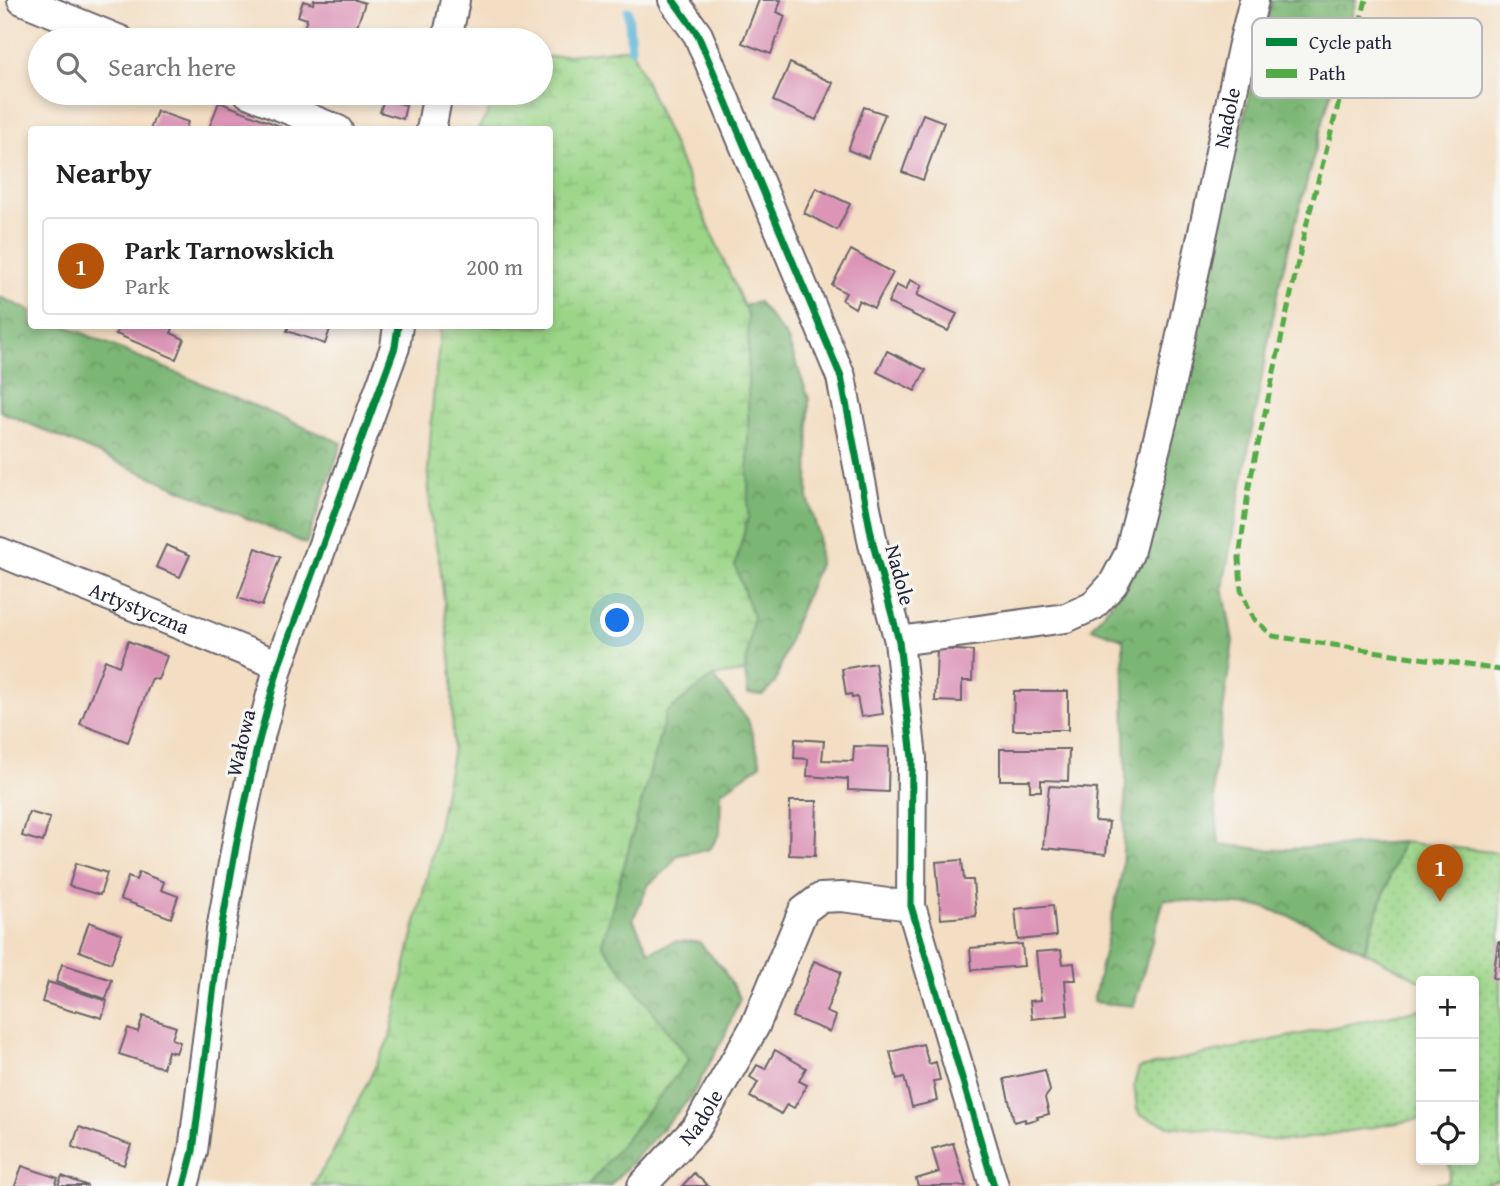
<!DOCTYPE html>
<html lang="en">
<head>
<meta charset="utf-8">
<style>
  :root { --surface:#fff; --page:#f6f6f6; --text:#222; --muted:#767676; --line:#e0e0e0; --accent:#b45309 }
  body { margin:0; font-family:"Gentium Book Plus",serif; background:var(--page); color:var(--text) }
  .controls { position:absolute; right:21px; bottom:21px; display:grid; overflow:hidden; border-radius:7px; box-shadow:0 4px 10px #0003 }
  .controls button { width:63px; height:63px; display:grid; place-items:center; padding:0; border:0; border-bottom:2px solid var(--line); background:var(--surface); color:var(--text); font:35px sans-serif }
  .you { position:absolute; left:618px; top:621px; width:24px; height:24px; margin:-18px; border:5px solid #fff; border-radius:50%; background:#1a73e8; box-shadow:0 0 0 10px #1a73e833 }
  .badge { display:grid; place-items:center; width:46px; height:46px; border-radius:50%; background:var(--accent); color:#fff; font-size:23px; font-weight:700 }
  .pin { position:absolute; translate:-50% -58px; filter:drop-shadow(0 2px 4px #0008) }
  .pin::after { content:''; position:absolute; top:37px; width:24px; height:21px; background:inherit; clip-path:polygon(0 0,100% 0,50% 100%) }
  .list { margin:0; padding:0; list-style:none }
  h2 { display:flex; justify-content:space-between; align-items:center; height:91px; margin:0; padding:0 28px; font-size:30px }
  h2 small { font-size:23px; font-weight:400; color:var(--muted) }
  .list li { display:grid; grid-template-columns:46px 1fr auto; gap:21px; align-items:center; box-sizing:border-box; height:98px; margin:0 14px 14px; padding:0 14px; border:2px solid var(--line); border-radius:7px }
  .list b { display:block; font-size:26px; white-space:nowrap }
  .list p { margin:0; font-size:23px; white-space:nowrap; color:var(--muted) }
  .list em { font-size:23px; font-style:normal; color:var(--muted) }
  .icon { flex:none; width:38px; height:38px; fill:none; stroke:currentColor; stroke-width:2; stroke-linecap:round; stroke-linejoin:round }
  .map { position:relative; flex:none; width:1500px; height:1186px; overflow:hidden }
  .search { position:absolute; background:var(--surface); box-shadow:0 4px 10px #0003; left:28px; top:28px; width:525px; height:77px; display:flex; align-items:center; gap:18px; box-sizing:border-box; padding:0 24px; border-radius:38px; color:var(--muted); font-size:26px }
  .panel { position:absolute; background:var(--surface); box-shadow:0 4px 10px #0003; left:28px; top:126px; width:525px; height:203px; border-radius:7px }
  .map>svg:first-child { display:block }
  .grass { fill:url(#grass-dots); stroke:#5e7c62; stroke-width:2 }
  .forest { fill:url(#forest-crowns); stroke:#4f6c58; stroke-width:2 }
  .wetland { fill:url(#wetland-marsh); stroke:#5e7c62; stroke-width:2 }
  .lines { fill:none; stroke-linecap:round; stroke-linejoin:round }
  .stream { stroke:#59b4d7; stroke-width:9 }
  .building { fill:#dc95b7 }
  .minor-casing { stroke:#6b646b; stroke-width:32 }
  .minor { stroke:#fff; stroke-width:28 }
  .quiet { stroke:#53aa46; stroke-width:5; stroke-dasharray:10 5; stroke-linecap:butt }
  .cycleway-casing { stroke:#f6f6f2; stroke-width:11 }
  .cycleway { stroke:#00873e; stroke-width:7 }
  .labels { text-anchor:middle; stroke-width:6; stroke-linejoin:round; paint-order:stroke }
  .street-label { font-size:21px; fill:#22223b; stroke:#f6f6f2 }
  .key { fill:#f6f6f2; stroke:#b6b6bb; stroke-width:2 }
  .key-label { font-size:19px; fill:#22223b }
</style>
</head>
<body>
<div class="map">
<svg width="1500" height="1186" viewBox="0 0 1500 1186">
  <defs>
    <pattern id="grass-dots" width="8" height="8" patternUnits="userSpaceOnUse" patternTransform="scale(1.75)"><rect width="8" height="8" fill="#9bd588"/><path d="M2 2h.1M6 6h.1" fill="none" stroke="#85b776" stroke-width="1.8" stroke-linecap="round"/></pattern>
    <pattern id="forest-crowns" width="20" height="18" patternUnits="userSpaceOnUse" patternTransform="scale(1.75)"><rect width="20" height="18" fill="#7cb674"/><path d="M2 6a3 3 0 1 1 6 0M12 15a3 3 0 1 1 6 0" fill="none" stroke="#659460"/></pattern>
    <pattern id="wetland-marsh" width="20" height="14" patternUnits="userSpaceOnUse" patternTransform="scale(1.75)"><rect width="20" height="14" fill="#9bd588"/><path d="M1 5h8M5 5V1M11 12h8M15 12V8" fill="none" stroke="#85b776"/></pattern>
  </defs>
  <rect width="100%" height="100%" fill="#f6f6f2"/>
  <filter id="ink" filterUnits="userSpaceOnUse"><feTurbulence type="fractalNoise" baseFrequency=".0143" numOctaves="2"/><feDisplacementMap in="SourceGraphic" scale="14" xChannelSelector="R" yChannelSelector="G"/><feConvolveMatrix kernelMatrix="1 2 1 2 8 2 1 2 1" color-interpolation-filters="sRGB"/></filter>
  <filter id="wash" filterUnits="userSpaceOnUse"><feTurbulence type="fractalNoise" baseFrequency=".00686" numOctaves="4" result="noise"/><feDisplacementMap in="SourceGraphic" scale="28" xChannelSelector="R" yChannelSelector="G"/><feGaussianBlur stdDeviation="1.57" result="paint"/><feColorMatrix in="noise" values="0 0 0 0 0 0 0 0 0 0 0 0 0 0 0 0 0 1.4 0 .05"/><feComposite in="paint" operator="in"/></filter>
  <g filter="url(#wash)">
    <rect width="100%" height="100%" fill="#f3dec3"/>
    <!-- grass -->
    <path class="grass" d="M1402,842L1500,853V1180L1477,1186H1422L1448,1182L1450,1171L1449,1160H1474V981H1421L1364,951Z
      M1421,1009V1119L1291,1141L1259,1139L1216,1131L1169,1126L1140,1115L1137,1109L1134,1084L1139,1068Z"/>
    <!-- forest -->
    <path class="forest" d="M1272,0H1356L1279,284L1223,587L1233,641L1213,780L1219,844L1272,850L1402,842L1364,951L1307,923L1263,907L1164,899L1134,1006L1093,1002L1122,872L1126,779L1123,639L1091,628L1127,584L1220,216Z
      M0,297L31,311L32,326H66L342,443L306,544L0,411Z
      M758,302L787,338L809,399L808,498L818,533L819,564L795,623L775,683L763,695L748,694L745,672L753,617L735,566L748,517V316L744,306Z
      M713,676L748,720L761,764L721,792L720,833L710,849L678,855L666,870L649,884L633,919L649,952L675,941L699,942L723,969L740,998L725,1035L691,1097L610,1186H588L689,1059L602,944L666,713Z"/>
    <!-- wetland -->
    <path class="wetland" d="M631,48L748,316V517L735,566L753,617L745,672L713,676L666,713L602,944L689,1059L588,1186H312L331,1156L390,1037L408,955L434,847L453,749L452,676L440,565L431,520L428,473L433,398L441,326H550V130L478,129L500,93H541V58Z"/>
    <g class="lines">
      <!-- stream -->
      <path class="stream" d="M628,11L631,48"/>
    </g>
    <g id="blocks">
      <!-- building -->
      <path class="building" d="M314,0H356L365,3L352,40H310L301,37L307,19L298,16L303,1L313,4Z
        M759,0H781L777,12L785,16L771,54L742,43Z
        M790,63L833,83L816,120L773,101Z
        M384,99L406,105L403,119L380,112Z
        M219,102L280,126L278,130H213L209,128Z
        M864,107L885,114L868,158L848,150Z
        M157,111L188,122L185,130H150Z
        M923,114L944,122L923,180L902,172Z
        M816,188L850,204L837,230L804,213Z
        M851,250L893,273L874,308L859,300L855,308L842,300L846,293L832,285Z
        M910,280L922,285L917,295L957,314L948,331L888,303L896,285L906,290Z
        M120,326H174L171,333L184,339L176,359L116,334Z
        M289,326H331L325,344L287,331Z
        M887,351L926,370L915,391L877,372Z
        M166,545L190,555L180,577L156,567Z
        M256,548L280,557L262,606L238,598Z
        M128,641L167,656L158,680L152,678L128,742L80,724L105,660L119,666Z
        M937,649L973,651L972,681H962V702L935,701Z
        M875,663L883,714L861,717L857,697L852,698L851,694L846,695L842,669Z
        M1014,691H1068V730H1013Z
        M795,739L824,741L822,760L853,761L854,746L889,747L888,792L848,790V779L807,776L808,759L794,758Z
        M1000,749H1069L1068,781L1041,780V791H1030V780H1000Z
        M1049,786L1097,789L1095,821L1109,822L1106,854L1043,848Z
        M790,801H817L815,856L789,855Z
        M29,812L50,818L43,842L22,836Z
        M962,860L964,880H973L976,916L941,919L936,862Z
        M76,863L107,873L100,895L69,886Z
        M139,872L164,882L161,890L178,896L171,918L120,899L128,877L136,880Z
        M1053,905L1056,936L1018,940L1015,909Z
        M89,922L122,934L111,963L79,951Z
        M1498,942H1500V979L1493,978Z
        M1022,944L1024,966L972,970L970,948Z
        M1061,950L1063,964L1074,963L1076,980H1065L1068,1015L1032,1019L1030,1001L1041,1000L1036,952Z
        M814,961L841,972L826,1012L836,1016L830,1032L792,1017Z
        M62,964L112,980L106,999L56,982Z
        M48,982L107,1001L102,1018L76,1010L75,1012L42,1002Z
        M143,1016L176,1027L172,1039L180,1042L176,1053L168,1051L163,1068L119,1054L128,1028L138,1032Z
        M923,1044L929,1064L936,1062L940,1080L933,1081L937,1101L912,1107L904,1077L897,1079L890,1052Z
        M775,1050L806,1068L799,1081L807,1085L794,1108L787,1104L781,1114L750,1097L758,1082L750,1077L757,1065L765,1069Z
        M1045,1070L1050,1091L1045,1098L1049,1114L1037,1117L1038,1119L1025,1122V1119L1014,1122L1004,1079Z
        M79,1127L131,1145L124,1165L72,1147Z
        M953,1143L966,1186H918L916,1179L939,1172L932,1149Z
        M22,1166L58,1178L55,1186H15Z
        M694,1173L708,1186H682Z
        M62,1176L88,1186H58Z"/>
    </g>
  </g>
  <g filter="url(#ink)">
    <use href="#blocks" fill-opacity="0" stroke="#6b646b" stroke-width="2"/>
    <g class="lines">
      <!-- minor casing -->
      <g class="minor-casing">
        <g id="minor">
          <path d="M22,0L120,40"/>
          <path d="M673,0L698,35L841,377L873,544L899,641L912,758L911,906L994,1186"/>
          <path d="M447,40L455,0"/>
          <path d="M248,93L338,130"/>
          <path d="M431,130L438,93"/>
          <path id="s1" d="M0,552L279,665"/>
          <path id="s2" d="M899,641L1066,618L1093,606L1113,584L1129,554L1165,411L1242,48L1254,0"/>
          <path d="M184,1186L193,1151L221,930L237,841L257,748L279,665L395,347L398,326"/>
          <path id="s3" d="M642,1186L697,1127L755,1026L803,911L820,898L842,897L911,906"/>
        </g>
      </g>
      <!-- minor -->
      <use href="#minor" class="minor"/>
      <!-- quiet -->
      <path class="quiet" d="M1366,0L1305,230L1249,486L1239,558L1241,590L1253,618L1273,636L1500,670"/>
      <!-- cycleway casing -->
      <g class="cycleway-casing">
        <path id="cycleway" d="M673,0L698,35L841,377L873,544L899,641L912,758L911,906L994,1186
          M184,1186L193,1151L221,930L237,841L257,748L279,665L395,347L398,326"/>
      </g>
      <!-- cycleway -->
      <use href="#cycleway" class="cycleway"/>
    </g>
  </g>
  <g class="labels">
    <!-- street labels -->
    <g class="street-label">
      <text dy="7" stroke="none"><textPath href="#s2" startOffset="709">Nadole</textPath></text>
      <text transform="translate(900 575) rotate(75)" y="7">Nadole</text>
      <text dy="7" stroke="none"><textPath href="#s1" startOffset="150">Artystyczna</textPath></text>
      <text transform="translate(241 743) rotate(-77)" y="7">Wałowa</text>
      <text dy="7" stroke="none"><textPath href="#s3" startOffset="91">Nadole</textPath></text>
    </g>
  </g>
  <!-- legend -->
  <rect x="1252" y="18" width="230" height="80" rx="10" class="key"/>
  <rect x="1266" y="38" width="31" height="8" fill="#00873e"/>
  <rect x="1266" y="69" width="31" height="9" fill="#53aa46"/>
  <g class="key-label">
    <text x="1309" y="49">Cycle path</text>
    <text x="1309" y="80">Path</text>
  </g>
</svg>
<div class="controls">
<button>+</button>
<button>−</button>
<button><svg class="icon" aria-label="locate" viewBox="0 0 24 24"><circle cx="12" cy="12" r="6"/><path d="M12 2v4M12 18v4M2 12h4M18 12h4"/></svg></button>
</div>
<div class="you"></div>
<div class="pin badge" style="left:1440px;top:902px">1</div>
<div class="search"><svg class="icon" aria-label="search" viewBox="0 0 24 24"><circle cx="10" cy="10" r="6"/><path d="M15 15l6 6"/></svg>Search here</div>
<section class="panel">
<h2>Nearby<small></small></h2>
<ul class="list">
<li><span class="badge">1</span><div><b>Park Tarnowskich</b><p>Park</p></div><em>200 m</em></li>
</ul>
</section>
</div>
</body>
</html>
